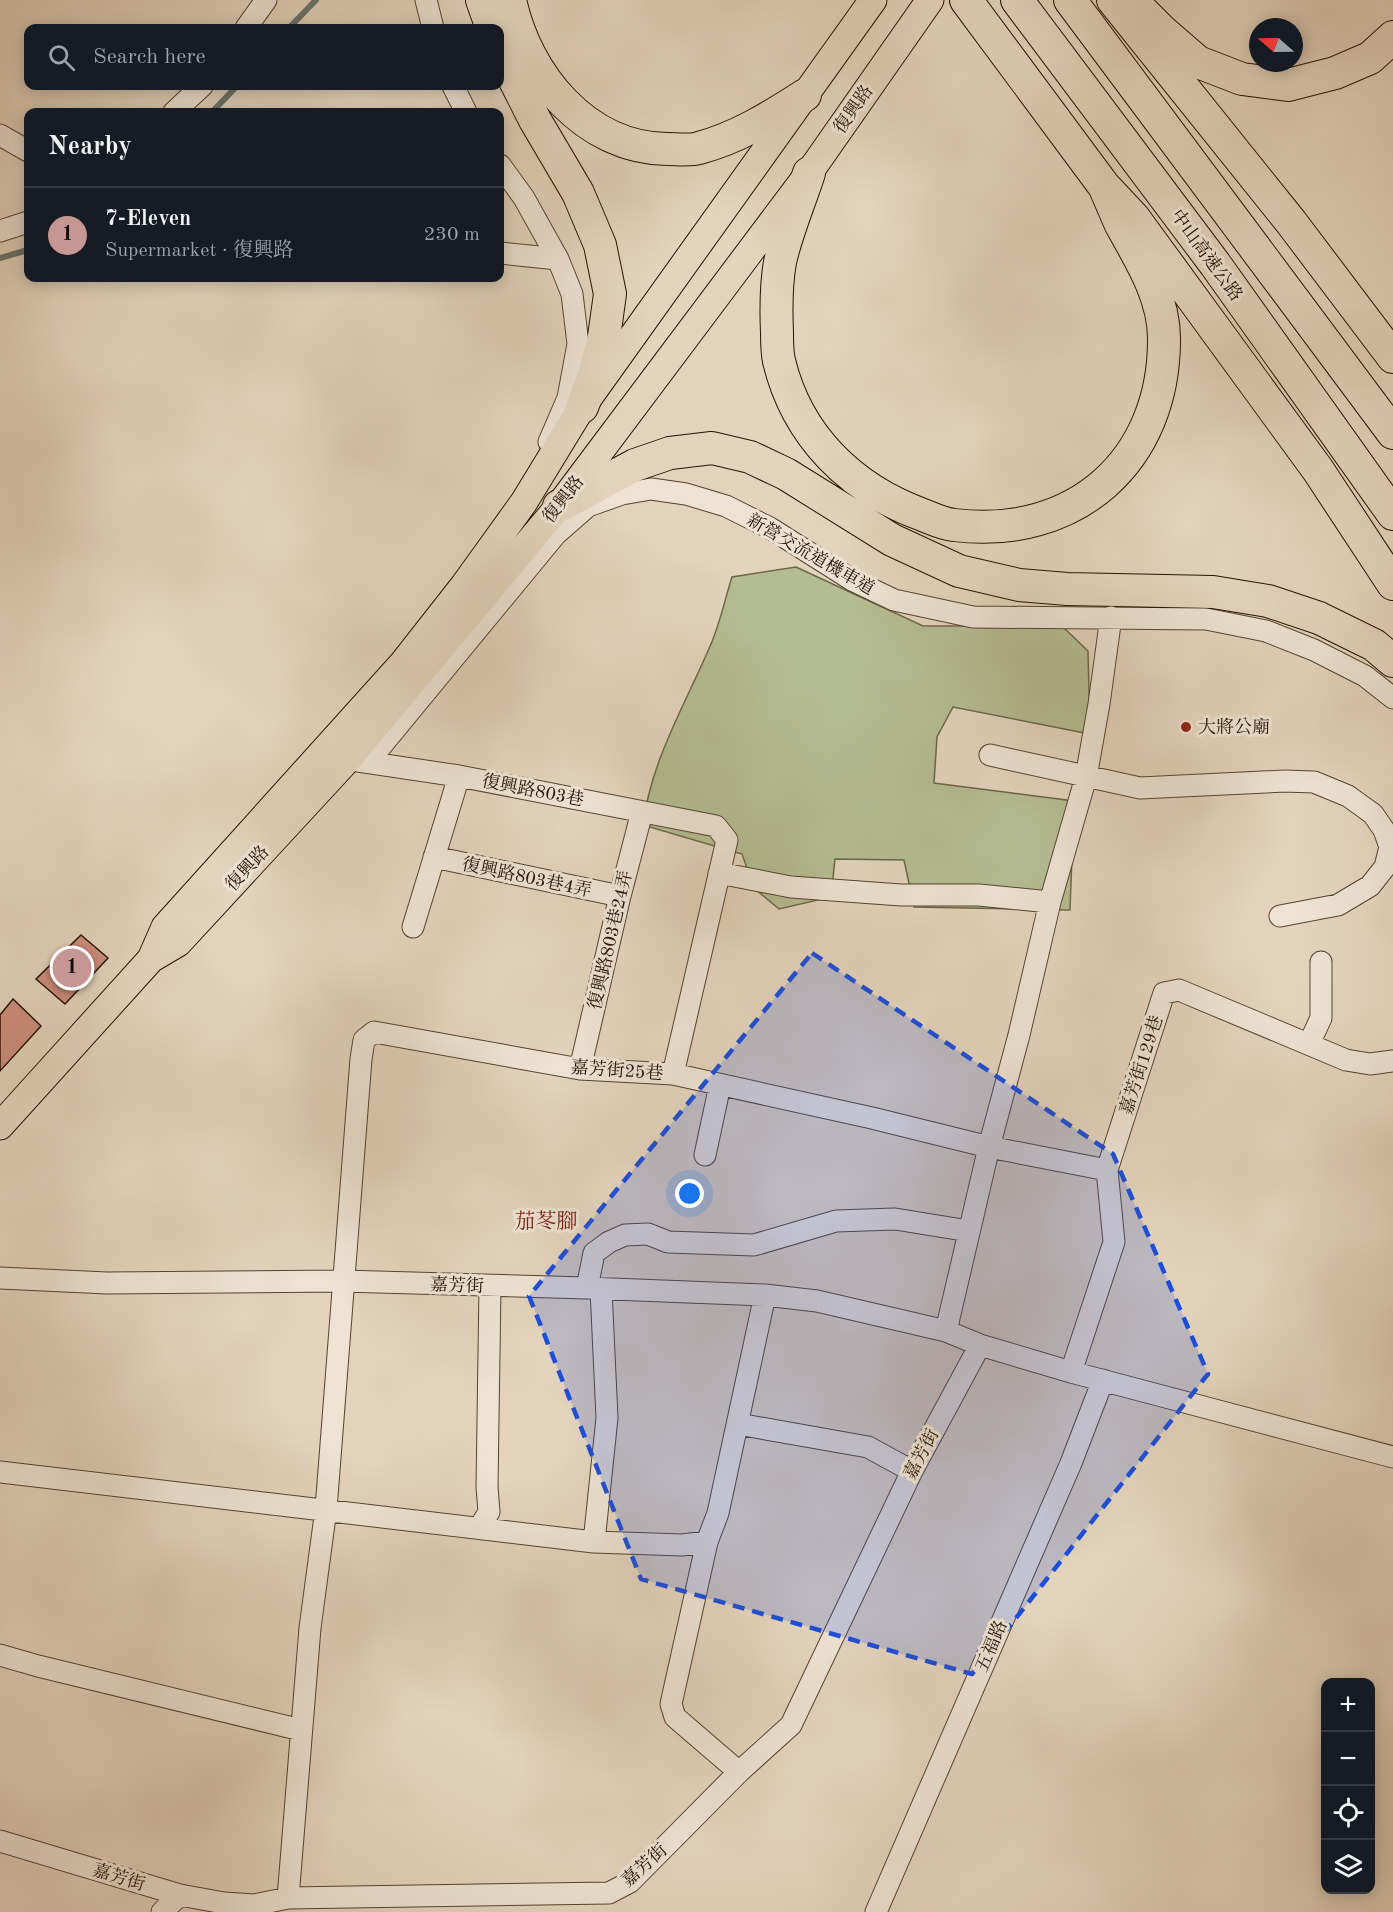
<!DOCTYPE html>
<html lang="en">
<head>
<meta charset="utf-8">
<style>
  :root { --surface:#171b24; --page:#242831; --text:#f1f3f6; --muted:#9ea1a6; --line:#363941; --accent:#c59692 }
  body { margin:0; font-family:"Old Standard TT","Noto Serif TC",serif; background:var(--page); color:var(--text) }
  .controls { position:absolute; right:18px; bottom:18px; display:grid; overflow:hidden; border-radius:12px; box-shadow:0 3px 15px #0003 }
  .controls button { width:54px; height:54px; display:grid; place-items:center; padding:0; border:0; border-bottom:2px solid var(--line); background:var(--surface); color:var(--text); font:30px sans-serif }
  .compass { position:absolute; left:1249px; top:18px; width:54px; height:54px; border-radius:50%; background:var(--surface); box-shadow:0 3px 15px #0003; rotate:290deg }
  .you { position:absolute; left:690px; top:1194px; width:21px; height:21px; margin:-15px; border:4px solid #fff; border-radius:50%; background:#1a73e8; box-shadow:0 0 0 9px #1a73e833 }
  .badge { display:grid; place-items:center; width:39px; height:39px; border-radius:50%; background:var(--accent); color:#111; font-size:20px; font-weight:700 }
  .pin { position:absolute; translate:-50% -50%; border:3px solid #fff; box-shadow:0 2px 6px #0006 }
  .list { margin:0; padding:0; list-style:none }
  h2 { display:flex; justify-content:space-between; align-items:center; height:78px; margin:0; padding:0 24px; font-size:26px }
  h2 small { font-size:20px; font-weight:400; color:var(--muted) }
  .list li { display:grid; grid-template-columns:39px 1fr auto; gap:18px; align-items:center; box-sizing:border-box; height:96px; padding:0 24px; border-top:2px solid var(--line) }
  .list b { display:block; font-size:22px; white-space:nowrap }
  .list p { margin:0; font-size:20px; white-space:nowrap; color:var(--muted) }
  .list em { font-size:20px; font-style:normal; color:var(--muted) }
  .icon { flex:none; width:33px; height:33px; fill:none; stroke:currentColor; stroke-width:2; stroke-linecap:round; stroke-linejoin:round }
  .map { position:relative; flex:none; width:1393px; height:1912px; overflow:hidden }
  .search { position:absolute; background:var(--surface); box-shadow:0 3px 15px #0003; left:24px; top:24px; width:480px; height:66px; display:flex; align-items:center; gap:15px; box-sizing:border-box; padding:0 21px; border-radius:12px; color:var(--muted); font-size:22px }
  .panel { position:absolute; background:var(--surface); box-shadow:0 3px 15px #0003; left:24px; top:108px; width:480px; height:174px; border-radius:12px }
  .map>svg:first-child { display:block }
  .green { fill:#b4bc91; stroke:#6c6748; stroke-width:1.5 }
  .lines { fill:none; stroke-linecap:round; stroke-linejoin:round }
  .stream { stroke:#69746e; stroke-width:6 }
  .building { fill:#cd8e7d; stroke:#251200; stroke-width:1.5 }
  .minor-casing { stroke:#54422f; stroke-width:23 }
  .major-casing { stroke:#251200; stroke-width:29 }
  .highway-casing { stroke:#251200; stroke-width:34 }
  .minor { stroke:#ede2d3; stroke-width:21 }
  .major { stroke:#e3d3bc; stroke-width:27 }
  .highway { stroke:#e3d3bc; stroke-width:32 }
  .marked { fill:#1d4ed8; fill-opacity:0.2; stroke:#1d4ed8; stroke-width:4.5; stroke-dasharray:12 8; stroke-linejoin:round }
  .poi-dot { fill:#8f2418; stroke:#ede2d3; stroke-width:2 }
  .labels { text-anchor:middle; stroke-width:6; stroke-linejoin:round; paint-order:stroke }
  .street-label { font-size:18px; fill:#251200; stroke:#ede2d3 }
  .poi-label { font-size:18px; fill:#251200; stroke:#ede2d3; text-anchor:start }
  .quarter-label { font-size:21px; fill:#7a1f14; stroke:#ede2d3 }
</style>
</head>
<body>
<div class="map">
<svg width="1393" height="1912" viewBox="0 0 1393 1912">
  <rect width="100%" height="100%" fill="#e3d3bc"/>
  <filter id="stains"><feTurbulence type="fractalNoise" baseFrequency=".00333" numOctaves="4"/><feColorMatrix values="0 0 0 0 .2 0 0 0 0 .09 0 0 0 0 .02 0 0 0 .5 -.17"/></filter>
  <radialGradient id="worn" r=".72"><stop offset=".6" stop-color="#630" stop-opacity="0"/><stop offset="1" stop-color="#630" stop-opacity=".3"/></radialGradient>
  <!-- green -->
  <path class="green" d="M796,567L923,626H1062L1088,651L1090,734L953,707L937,737L934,783L1074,801L1070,910L914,907L904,860L835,859L831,897L779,909L754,888L742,854L643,825C651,760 686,703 711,644C720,623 725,599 732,577Z"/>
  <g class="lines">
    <!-- stream -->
    <path class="stream" d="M289,28L316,0
      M212,112L237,86
      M0,258L28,250"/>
  </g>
  <!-- building -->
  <path class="building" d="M81,935L108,958L65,1004L36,979Z
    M13,999L41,1026L0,1071V1015Z"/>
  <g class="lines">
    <!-- minor casing -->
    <g class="minor-casing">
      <path id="minor" d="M426,0L433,28
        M246,28L266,0
        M453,86L466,112
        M174,112L202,86
        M0,135L28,151
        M500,165L524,198L558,259L572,294L578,344L568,398L549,442
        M0,231L28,222
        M500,253L558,259
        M990,755L1140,788L1285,781L1314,782L1348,796L1373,814L1384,830L1390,847L1385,867L1370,886L1338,905L1280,916
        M358,761L459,776L716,826L727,840L673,1074
        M368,762L556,534L588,506L622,494L651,489L686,494L726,506L770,528L852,580L894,600L973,617L1206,619L1266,631L1314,650L1365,676L1393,698
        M434,857L620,896
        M719,873L791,887L901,895H979L1050,902
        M413,927L459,776
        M1309,1044L1321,1018V962
        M580,1069L620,896L642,812
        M705,1155L720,1085
        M0,1278L107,1283L343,1281L587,1288L765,1295L817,1301L946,1331L980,1345L1071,1372L1393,1457
        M587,1288L594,1253L609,1242L625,1235L648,1234L668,1242L754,1245L836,1221L895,1219L969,1231
        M946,1331L989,1147L1019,1035L1050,902L1086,777L1099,704L1111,617
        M1071,1372L1114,1242L1107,1170L1164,993L1179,990L1346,1060L1370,1064L1393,1061
        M738,1424L868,1447L912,1471
        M0,1472L594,1542L682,1545L707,1542
        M479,1528L489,1512L487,1487L490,1286
        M594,1542L607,1418L601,1289
        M0,1655L38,1666L301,1730
        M739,1772L675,1717L671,1704L707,1542L718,1513L765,1295
        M0,1841L180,1895L224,1903L254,1905L288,1898L609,1893L630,1882L739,1772L791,1725L912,1471L980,1345
        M288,1898L310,1628L326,1509L361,1059L364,1040L374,1032L580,1069L673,1074L872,1118L989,1147L1107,1170
        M162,1912L180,1895
        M876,1912L1071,1463L1103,1380"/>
    </g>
    <!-- major casing -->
    <g class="major-casing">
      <path id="major" d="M151,959L165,927L403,663L465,584L524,502L582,407L873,0
        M0,1126L151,959L178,943L348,759L559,506L809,173L930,0"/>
    </g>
    <!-- highway casing -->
    <g class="highway-casing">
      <path id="highway" d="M482,0L492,28
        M510,0C526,75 585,148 667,149C677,149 689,151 699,148C737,138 771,117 805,95
        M966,0L1104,186L1134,218L1318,470L1393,584
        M1017,0L1215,264L1393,514
        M1070,0L1393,433
        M1113,0L1291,222L1393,357
        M1142,11L1161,30L1198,62L1242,79L1288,85L1335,73L1370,58L1393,37
        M500,51L535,120L578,193L600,245L610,294L604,337L594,376L582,407
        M809,173C800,201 786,234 780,262C776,285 776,310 777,333C777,342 777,352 779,361C797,436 851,489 923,515C933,519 943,524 954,525C1075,540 1165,461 1164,338C1164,297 1140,259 1121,225C1115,212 1110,199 1104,186
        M559,506L635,465L670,453L712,448L750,457L786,474L892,540L959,571L1019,585L1067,589L1213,592L1268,601L1319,618L1374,645L1393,661"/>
    </g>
    <!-- minor -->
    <use href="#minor" class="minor"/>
    <!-- major -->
    <use href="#major" class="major"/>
    <!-- highway -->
    <use href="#highway" class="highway"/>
  </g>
  <!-- marked area -->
  <path class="marked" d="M812,953L1113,1154L1208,1374L972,1674L641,1579L529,1296Z"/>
  <!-- markers -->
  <circle class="poi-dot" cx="1186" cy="727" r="6"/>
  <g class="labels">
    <!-- street labels -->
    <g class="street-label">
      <text transform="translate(853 109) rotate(-55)" y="6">復興路</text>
      <text transform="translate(1207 255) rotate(54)" y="6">中山高速公路</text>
      <text transform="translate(563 499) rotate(-52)" y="6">復興路</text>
      <text transform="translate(811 554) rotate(30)" y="6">新營交流道機車道</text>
      <text transform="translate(533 790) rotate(11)" y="6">復興路803巷</text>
      <text transform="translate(247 868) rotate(-47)" y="6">復興路</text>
      <text transform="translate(527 877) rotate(12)" y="6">復興路803巷4弄</text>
      <text transform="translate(610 940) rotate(-77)" y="6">復興路803巷24弄</text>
      <text transform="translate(1141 1065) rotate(-72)" y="6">嘉芳街129巷</text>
      <text transform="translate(617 1070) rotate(4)" y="6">嘉芳街25巷</text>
      <text transform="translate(457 1285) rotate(2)" y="6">嘉芳街</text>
      <text transform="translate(921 1454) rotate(-62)" y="6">嘉芳街</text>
      <text transform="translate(991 1646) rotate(-67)" y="6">五福路</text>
      <text transform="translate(644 1865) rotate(-42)" y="6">嘉芳街</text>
      <text transform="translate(119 1877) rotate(17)" y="6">嘉芳街</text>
    </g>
    <!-- poi labels -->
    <g class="poi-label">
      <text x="1198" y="733">大將公廟</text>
    </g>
    <!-- quarter labels -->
    <g class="quarter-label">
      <text x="546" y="1228">茄苳腳</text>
    </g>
  </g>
  <rect width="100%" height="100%" filter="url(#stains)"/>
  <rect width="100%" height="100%" fill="url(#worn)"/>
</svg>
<div class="controls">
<button>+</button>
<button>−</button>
<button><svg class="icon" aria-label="locate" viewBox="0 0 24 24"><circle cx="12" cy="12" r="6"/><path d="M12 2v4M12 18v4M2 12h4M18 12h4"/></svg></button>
<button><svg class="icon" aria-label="layers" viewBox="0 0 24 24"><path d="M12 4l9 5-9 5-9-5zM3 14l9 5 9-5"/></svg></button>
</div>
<svg class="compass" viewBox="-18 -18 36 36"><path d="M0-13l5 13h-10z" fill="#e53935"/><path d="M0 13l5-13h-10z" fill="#9ea1a6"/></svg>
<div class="you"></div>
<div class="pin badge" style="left:72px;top:968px">1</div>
<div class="search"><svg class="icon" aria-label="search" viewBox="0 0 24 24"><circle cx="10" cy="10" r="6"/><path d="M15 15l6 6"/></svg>Search here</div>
<section class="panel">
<h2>Nearby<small></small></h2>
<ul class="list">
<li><span class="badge">1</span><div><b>7-Eleven</b><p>Supermarket · 復興路</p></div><em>230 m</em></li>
</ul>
</section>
</div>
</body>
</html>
